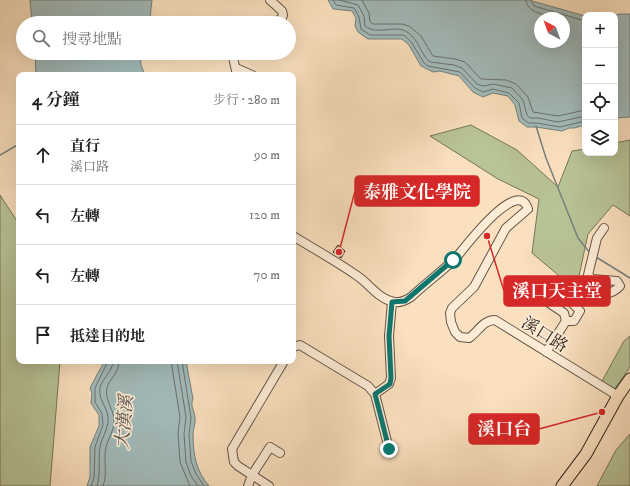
<!DOCTYPE html>
<html lang="zh-TW">
<head>
<meta charset="utf-8">
<style>
  :root { --surface:#fff; --page:#f2f2f2; --text:#222; --muted:#767676; --line:#e0e0e0 }
  body { margin:0; font-family:"IM FELL DW Pica","Noto Serif TC",serif; background:var(--page); color:var(--text) }
  .controls { position:absolute; right:12px; top:12px; display:grid; overflow:hidden; border-radius:8px; box-shadow:0 4px 16px #0002 }
  .controls button { width:36px; height:36px; display:grid; place-items:center; padding:0; border:0; border-bottom:1px solid var(--line); background:var(--surface); color:var(--text); font:20px sans-serif }
  .compass { position:absolute; left:534px; top:12px; width:36px; height:36px; border-radius:50%; background:var(--surface); box-shadow:0 4px 16px #0002; rotate:319deg }
  .stop { position:absolute; width:12px; height:12px; margin:-9px; border:3px solid #0f766e; border-radius:50%; background:#fff }
  .stop.end { background:#0f766e; border-color:#fff; box-shadow:0 1px 4px #0008 }
  .list { margin:0; padding:0; list-style:none }
  h2 { display:flex; justify-content:space-between; align-items:center; height:52px; margin:0; padding:0 16px; font-size:17px }
  h2 small { font-size:13px; font-weight:400; color:var(--muted) }
  .list li { display:grid; grid-template-columns:26px 1fr auto; gap:12px; align-items:center; box-sizing:border-box; height:60px; padding:0 16px; border-top:1px solid var(--line) }
  .list b { display:block; font-size:15px; white-space:nowrap }
  .list p { margin:0; font-size:13px; white-space:nowrap; color:var(--muted) }
  .list em { font-size:13px; font-style:normal; color:var(--muted) }
  .icon { flex:none; width:22px; height:22px; fill:none; stroke:currentColor; stroke-width:2; stroke-linecap:round; stroke-linejoin:round }
  .map { position:relative; flex:none; width:630px; height:486px; overflow:hidden }
  .search { position:absolute; background:var(--surface); box-shadow:0 4px 16px #0002; left:16px; top:16px; width:280px; height:44px; display:flex; align-items:center; gap:10px; box-sizing:border-box; padding:0 14px; border-radius:22px; color:var(--muted); font-size:15px }
  .panel { position:absolute; background:var(--surface); box-shadow:0 4px 16px #0002; left:16px; top:72px; width:280px; height:292px; border-radius:8px }
  .map>svg:first-child { display:block }
  .green { fill:#b8c396; stroke:#75755b }
  .water { fill:#a2bbbb; stroke:#75807d; fill-rule:evenodd }
  .lines { fill:none; stroke-linecap:round; stroke-linejoin:round }
  .shore { stroke:#6a716e; stroke-width:1 }
  .stream { stroke:#75807d; stroke-width:1.5 }
  .building { fill:#da936a; stroke:#322720 }
  .minor-casing { stroke:#645548; stroke-width:10 }
  .major-casing { stroke:#322720; stroke-width:13 }
  .minor { stroke:#fcebd5; stroke-width:8 }
  .major { stroke:#fae0be; stroke-width:11 }
  .route { stroke:#0f766e; stroke-width:5 }
  .labels { text-anchor:middle; stroke-width:3.5; stroke-linejoin:round; paint-order:stroke }
  .street-label { font-size:17px; fill:#322720; stroke:#fcebd5 }
  .water-label { font-size:18px; font-style:italic; fill:#54534e; stroke:#fcebd5 }
  .leader { fill:none; stroke:#d62828; stroke-width:1.5 }
  .callout-dot { fill:#d62828; stroke:#fcebd5; stroke-width:1.5 }
  .callout { fill:#d62828; stroke:#d62828; stroke-width:1.5 }
  .callout-label { font-size:18px; text-anchor:middle; font-weight:bold; fill:#fff }
</style>
</head>
<body>
<div class="map">
<svg width="630" height="486" viewBox="0 0 630 486">
  <rect width="100%" height="100%" fill="#fae0be"/>
  <filter id="stains"><feTurbulence type="fractalNoise" baseFrequency=".005" numOctaves="4"/><feColorMatrix values="0 0 0 0 .2 0 0 0 0 .09 0 0 0 0 .02 0 0 0 .5 -.17"/></filter>
  <radialGradient id="worn" r=".72"><stop offset=".6" stop-color="#630" stop-opacity="0"/><stop offset="1" stop-color="#630" stop-opacity=".3"/></radialGradient>
  <!-- green -->
  <path class="green" d="M471,125L517,150L558,187L572,151L585,149V153H615V143L630,140V216L613,205L588,234L576,290L532,253L539,199L498,179L430,136Z
    M0,195L19,224V361H60L50,486H0Z
    M630,336V367L614,390L601,383L624,341Z
    M630,434V486H597L616,450Z"/>
  <!-- water -->
  <path class="water" d="M30,0H152L150,18L147,23H32Z
    M328,0H529L585,16V125L574,128H569L562,131L536,127H527L519,121L515,105L508,96L493,93L483,97L473,92L459,76L440,71L433,72L421,66L409,45L402,39H368L358,32L355,26L356,18L352,11L333,9ZM540,18H564V42H540Z
    M620,14H630V117L615,118V15Z
    M35,53H140L141,65L145,75H36Z
    M105,361H186L193,399C190,405 194,410 195,417C196,423 193,429 193,434C193,454 196,471 209,486H87L90,477V447L99,426V415L91,403L92,393L90,388C95,379 99,370 105,361Z"/>
  <g class="lines">
    <!-- shore -->
    <path class="shore" d="M333,0L336,5L354,8L359,17L361,29L370,35H404L412,43L424,63L428,66L460,72L475,88L483,92L493,89L509,93L519,103L522,118L528,123H537L560,127L585,121
      M339,0L358,5L364,16L365,26C378,36 395,24 407,32C419,39 420,54 430,62L454,65L462,68L477,84L483,86L493,84L512,88L523,100L527,115L530,118H538L558,122L585,116
      M362,0L369,13L370,22L373,24H402L409,26L421,36L433,56L455,59L465,62L481,79L506,80L516,84L528,97L533,112L558,116L585,110
      M526,0C527,14 548,15 559,18
      M531,0L534,6L585,21
      M171,361L180,417L178,433L180,462L190,486
      M177,361L186,417L184,434L186,462L191,476L198,486
      M182,361L191,418L189,434L191,461L196,474L204,486
      M91,486L94,478L95,447L103,425L102,414L95,402V388L108,361
      M97,486C101,473 98,459 100,447C102,436 109,429 108,417C107,406 98,400 100,388C102,378 113,372 113,361
      M103,486C108,474 103,459 106,447C109,437 114,431 114,420C114,409 104,400 107,388C109,379 119,374 119,361"/>
    <!-- stream -->
    <path class="stream" d="M536,126L546,158L578,238L590,253
      M0,155L19,144
      M596,257L630,278"/>
  </g>
  <!-- building -->
  <path class="building" d="M338,245L345,251L341,258L333,252Z"/>
  <g class="lines">
    <!-- minor casing -->
    <g class="minor-casing">
      <path id="minor" d="M270,0L282,11L283,15L282,18L273,23
        M232,53L237,75
        M236,68L252,75
        M293,236C314,249 336,261 356,275C369,283 378,299 394,302C400,303 405,301 411,297C425,284 441,272 455,259C462,251 518,175 528,209L506,228L474,287L452,308L450,313L451,322L455,332L460,337L469,338C478,332 483,320 495,320L618,396
        M553,297L549,303L564,313L566,321
        M293,347L300,345L368,386L375,394L389,449
        M546,352L566,321H574L580,311L572,303V297C583,289 605,302 620,286L617,281L592,279L588,275L597,238L604,228
        M375,394L389,384L391,378L389,336L392,302
        M248,486L252,475L270,447L280,453
        M269,486L238,466L234,462L232,449L284,361"/>
    </g>
    <!-- major casing -->
    <g class="major-casing">
      <path id="major" d="M562,486L586,454L618,396L630,379"/>
    </g>
    <!-- minor -->
    <use href="#minor" class="minor"/>
    <!-- major -->
    <use href="#major" class="major"/>
  </g>
  <g class="lines">
    <!-- route -->
    <path class="route" d="M389,449L375,394L390,384L391,378L389,336L392,302L405,301L453,260"/>
  </g>
  <g class="labels">
    <!-- street labels -->
    <g class="street-label">
      <text transform="translate(545 334) rotate(32)" y="6">溪口路</text>
    </g>
    <!-- water labels -->
    <g class="water-label">
      <text transform="translate(124 422) rotate(-85)" y="6">大漢溪</text>
    </g>
  </g>
  <!-- callouts -->
  <path class="leader" d="M339 252L355 191M487 236L504 291M602 412L539 429"/>
  <g class="callout-dot">
    <circle cx="339" cy="252" r="4"/>
    <circle cx="487" cy="236" r="4"/>
    <circle cx="602" cy="412" r="4"/>
  </g>
  <g class="callout">
    <rect x="355" y="176" width="124" height="30" rx="4"/>
    <rect x="504" y="276" width="106" height="30" rx="4"/>
    <rect x="469" y="414" width="70" height="30" rx="4"/>
  </g>
  <g class="callout-label">
    <text x="417" y="198">泰雅文化學院</text>
    <text x="557" y="297">溪口天主堂</text>
    <text x="504" y="435">溪口台</text>
  </g>
  <rect width="100%" height="100%" filter="url(#stains)"/>
  <rect width="100%" height="100%" fill="url(#worn)"/>
</svg>
<div class="controls">
<button>+</button>
<button>−</button>
<button><svg class="icon" aria-label="locate" viewBox="0 0 24 24"><circle cx="12" cy="12" r="6"/><path d="M12 2v4M12 18v4M2 12h4M18 12h4"/></svg></button>
<button><svg class="icon" aria-label="layers" viewBox="0 0 24 24"><path d="M12 4l9 5-9 5-9-5zM3 14l9 5 9-5"/></svg></button>
</div>
<svg class="compass" viewBox="-18 -18 36 36"><path d="M0-13l5 13h-10z" fill="#e53935"/><path d="M0 13l5-13h-10z" fill="#767676"/></svg>
<div class="stop" style="left:453px;top:260px"></div>
<div class="stop end" style="left:389px;top:449px"></div>
<div class="search"><svg class="icon" aria-label="search" viewBox="0 0 24 24"><circle cx="10" cy="10" r="6"/><path d="M15 15l6 6"/></svg>搜尋地點</div>
<section class="panel">
<h2>4 分鐘<small>步行 · 280 m</small></h2>
<ul class="list">
<li><svg class="icon" aria-label="ahead" viewBox="0 0 24 24"><path d="M12 20V5M6 11l6-6 6 6"/></svg><div><b>直行</b><p>溪口路</p></div><em>90 m</em></li>
<li><svg class="icon" aria-label="left" viewBox="0 0 24 24"><path d="M17 20v-9H6M10 6l-5 5 5 5"/></svg><div><b>左轉</b></div><em>120 m</em></li>
<li><svg class="icon" aria-label="left" viewBox="0 0 24 24"><path d="M17 20v-9H6M10 6l-5 5 5 5"/></svg><div><b>左轉</b></div><em>70 m</em></li>
<li><svg class="icon" aria-label="arrive" viewBox="0 0 24 24"><path d="M6 21V4h12l-3 4 3 4H6"/></svg><div><b>抵達目的地</b></div></li>
</ul>
</section>
</div>
</body>
</html>
